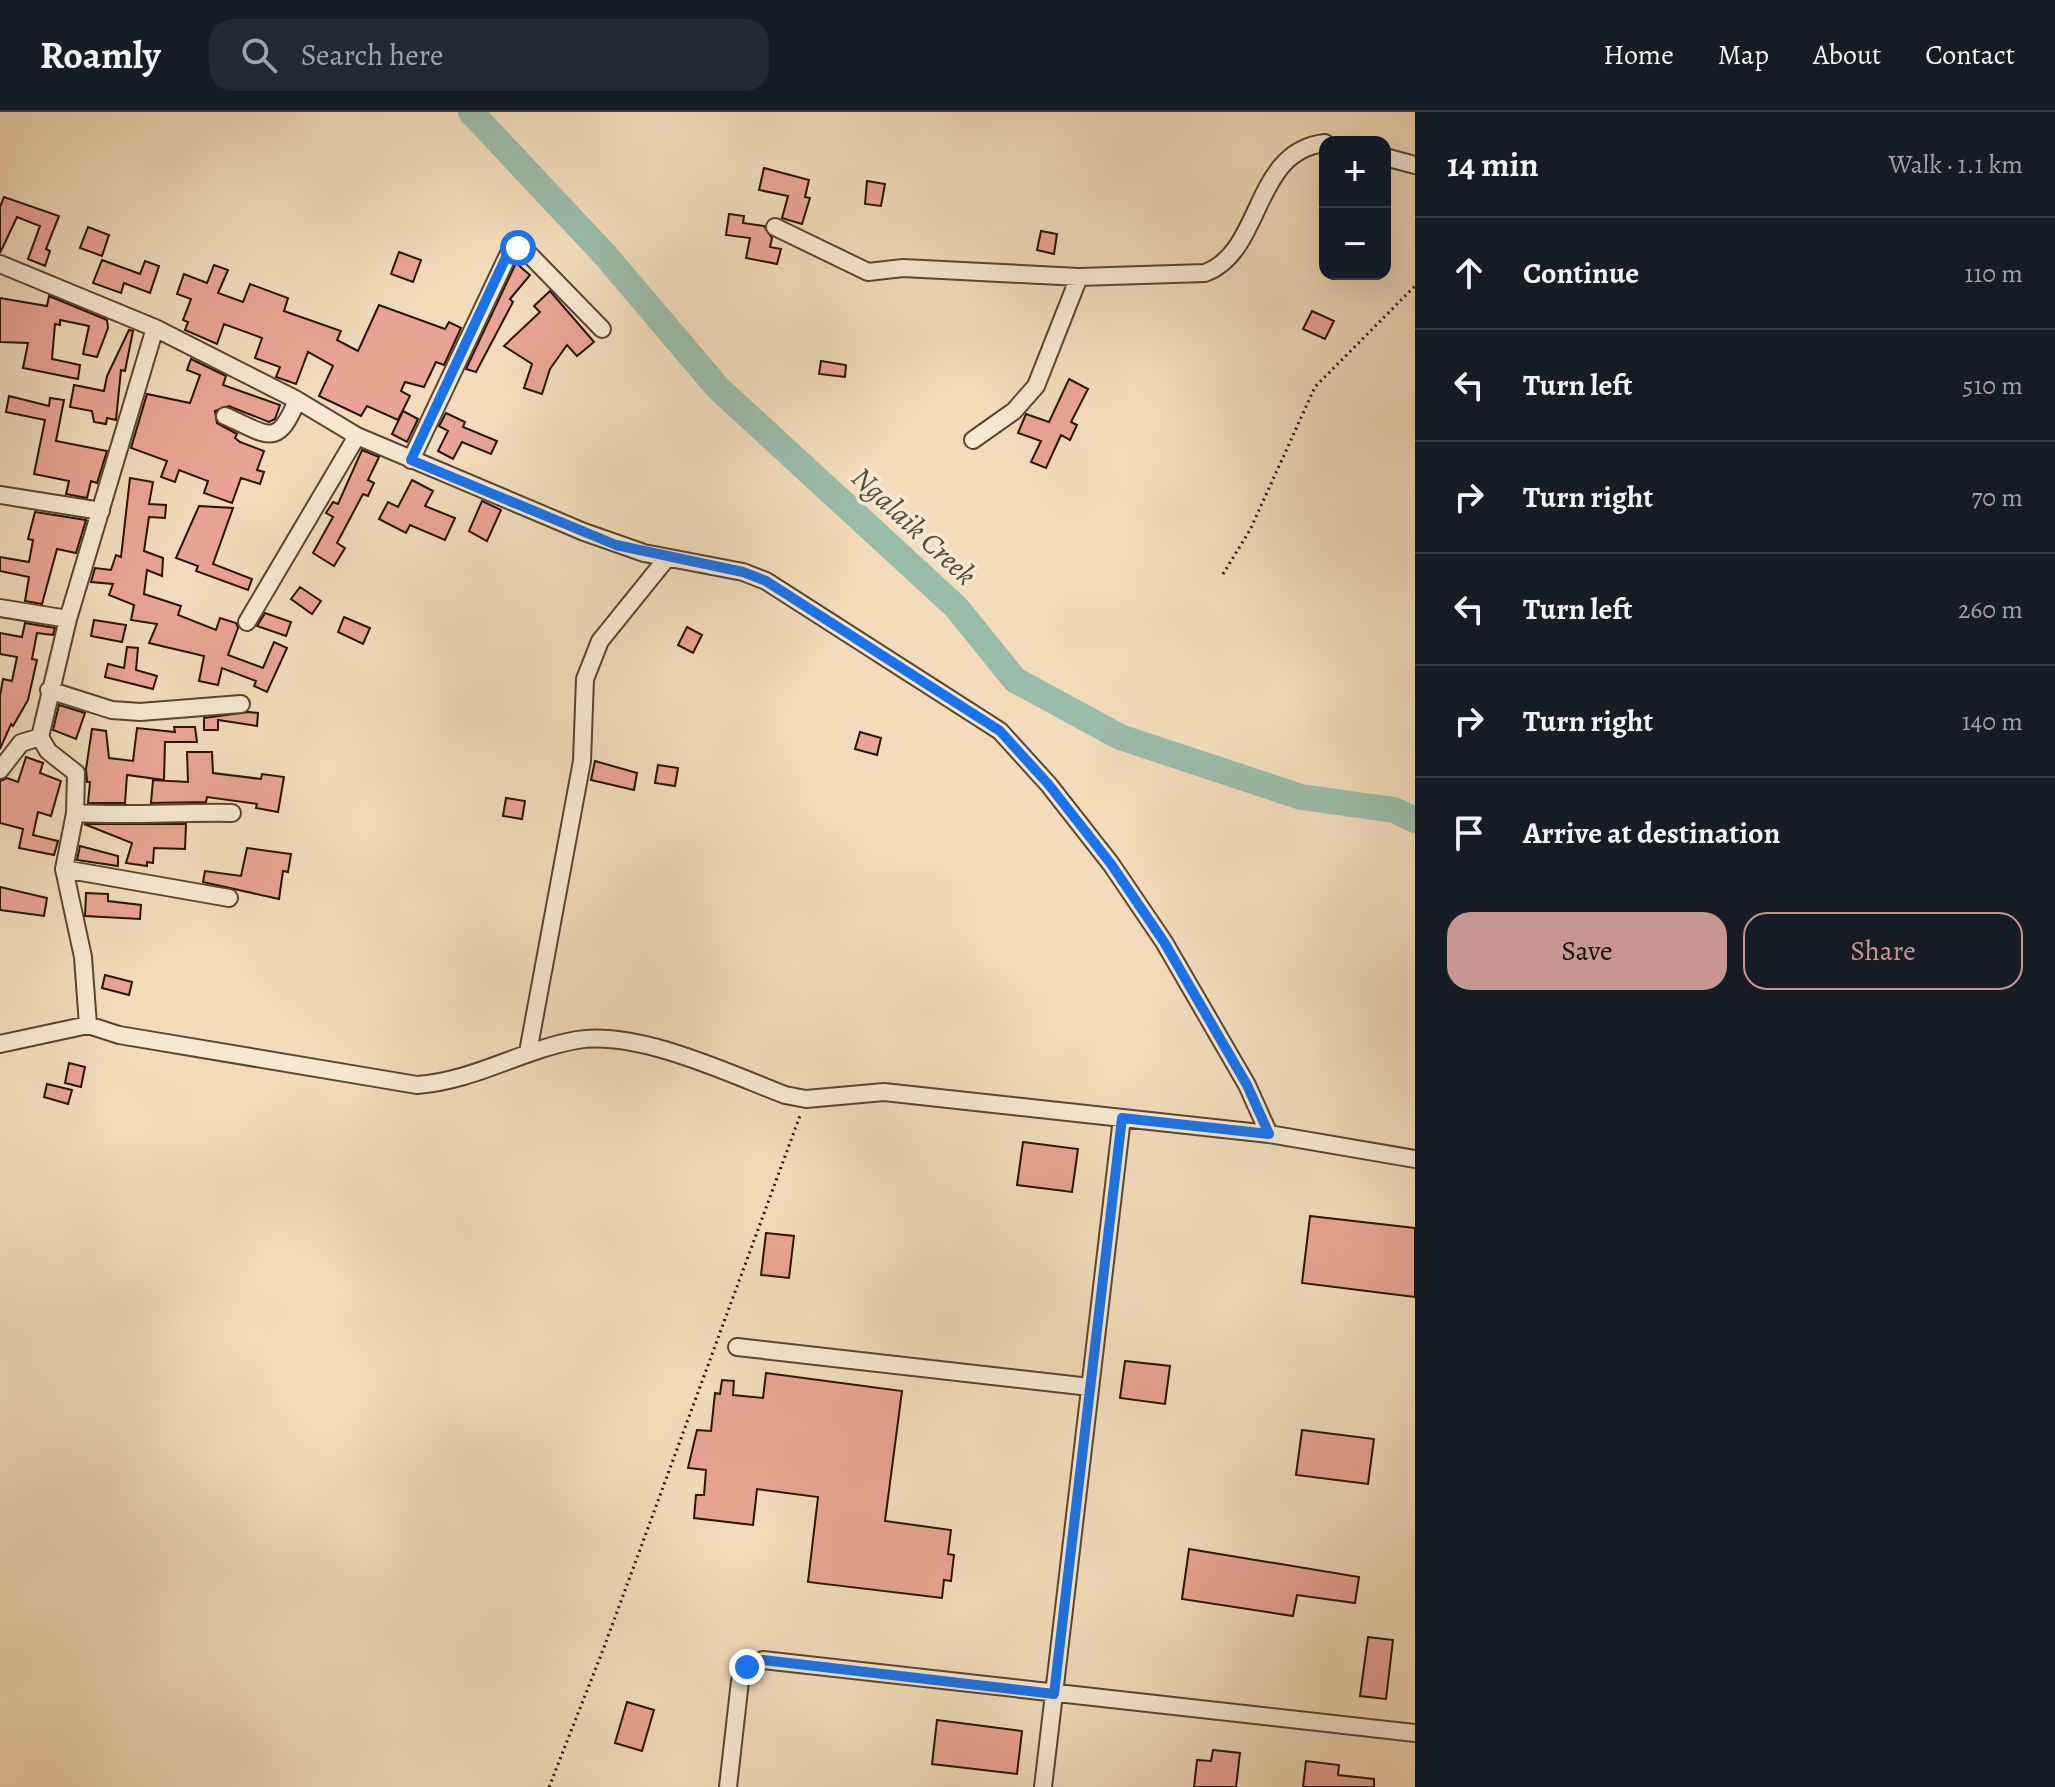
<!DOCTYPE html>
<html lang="en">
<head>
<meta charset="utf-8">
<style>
  :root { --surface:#171b24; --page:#242831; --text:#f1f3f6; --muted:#9ea1a6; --line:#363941; --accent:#c59692 }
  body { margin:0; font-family:Alegreya,serif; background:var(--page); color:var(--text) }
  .controls { position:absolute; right:24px; top:24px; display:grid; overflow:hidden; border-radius:16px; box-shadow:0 8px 32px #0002 }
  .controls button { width:72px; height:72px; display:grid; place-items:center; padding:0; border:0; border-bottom:2px solid var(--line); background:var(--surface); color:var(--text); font:40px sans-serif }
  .stop { position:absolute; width:24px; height:24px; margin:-18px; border:6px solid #1a73e8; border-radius:50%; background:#fff }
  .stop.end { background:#1a73e8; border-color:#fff; box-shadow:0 2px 8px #0008 }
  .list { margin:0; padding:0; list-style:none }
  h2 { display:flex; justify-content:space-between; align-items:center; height:104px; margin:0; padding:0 32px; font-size:34px }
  h2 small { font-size:26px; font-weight:400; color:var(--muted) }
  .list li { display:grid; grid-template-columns:52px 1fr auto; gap:24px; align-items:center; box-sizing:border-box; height:112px; padding:0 32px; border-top:2px solid var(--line) }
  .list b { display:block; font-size:30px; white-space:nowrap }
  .list em { font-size:26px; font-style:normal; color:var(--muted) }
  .actions { display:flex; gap:16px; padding:24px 32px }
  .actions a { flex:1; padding:18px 0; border:2px solid var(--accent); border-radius:24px; text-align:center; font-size:28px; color:var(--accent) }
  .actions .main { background:var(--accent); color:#111 }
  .icon { flex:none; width:44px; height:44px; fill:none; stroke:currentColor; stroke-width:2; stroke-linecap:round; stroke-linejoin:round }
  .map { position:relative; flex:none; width:1415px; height:1675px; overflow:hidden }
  header { display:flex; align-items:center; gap:48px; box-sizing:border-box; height:112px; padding:0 40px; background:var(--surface); border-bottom:2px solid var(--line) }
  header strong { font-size:38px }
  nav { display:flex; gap:44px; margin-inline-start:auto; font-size:28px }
  .search { width:560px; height:72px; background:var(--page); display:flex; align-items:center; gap:20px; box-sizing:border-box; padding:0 28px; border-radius:24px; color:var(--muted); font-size:30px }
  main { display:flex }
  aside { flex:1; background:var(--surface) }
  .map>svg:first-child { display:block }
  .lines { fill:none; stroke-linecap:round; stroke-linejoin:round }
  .river { stroke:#9cbcab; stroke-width:26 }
  .building { fill:#eaa495; stroke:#281300; stroke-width:2 }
  .minor-casing { stroke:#5a452f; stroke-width:20 }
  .path { stroke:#281300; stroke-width:3; stroke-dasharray:2 4; stroke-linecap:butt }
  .minor { stroke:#f7e8d3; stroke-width:16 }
  .route { stroke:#1a73e8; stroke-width:10 }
  .labels { text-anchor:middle; stroke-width:7; stroke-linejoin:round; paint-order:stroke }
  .water-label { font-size:30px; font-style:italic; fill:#514e3c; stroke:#f7e8d3 }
</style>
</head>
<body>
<header>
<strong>Roamly</strong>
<div class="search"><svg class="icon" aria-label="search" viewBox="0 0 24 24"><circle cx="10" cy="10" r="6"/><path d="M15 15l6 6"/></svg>Search here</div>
<nav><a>Home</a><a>Map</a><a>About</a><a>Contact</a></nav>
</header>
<main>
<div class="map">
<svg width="1415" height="1675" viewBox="0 0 1415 1675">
  <rect width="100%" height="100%" fill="#f2dcbb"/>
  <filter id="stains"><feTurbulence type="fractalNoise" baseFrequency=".0025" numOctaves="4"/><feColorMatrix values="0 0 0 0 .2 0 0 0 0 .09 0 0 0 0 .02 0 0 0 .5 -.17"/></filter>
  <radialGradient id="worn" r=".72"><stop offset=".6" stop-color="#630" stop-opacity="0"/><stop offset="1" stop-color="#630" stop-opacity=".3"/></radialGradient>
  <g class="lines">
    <!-- river -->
    <path class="river" d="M471,0L606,144L718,276L956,495L1015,568L1120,625L1301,685L1394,698L1415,708"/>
  </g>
  <!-- building -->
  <path class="building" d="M764,56L809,68L805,85L810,86L802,112L782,106L788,84L759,78Z
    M867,69L885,72L881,94L865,92Z
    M4,85L59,104L46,137L50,139L45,154L28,147L40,114L17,105L0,141V95Z
    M729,102L744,104L743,111L764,114L772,126L770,135L781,137L777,152L746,146L750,126L726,123Z
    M88,115L109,123L102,144L80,136Z
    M1041,119L1057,122L1054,142L1037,138Z
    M399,140L421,148L413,170L391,162Z
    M102,148L140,162L145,149L159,154L150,181L124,171L121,181L93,171Z
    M516,151L530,163L510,187L513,190L476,260L466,257Z
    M214,153L228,158L218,181L243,190L250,172L288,186L284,199L341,219L337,228L358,239L379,193L445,217L449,210L461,216L444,253L436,250L424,275L405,270L401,279L410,284L398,308L367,294L361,304L319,284L333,254L308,240L296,272L276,265L280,255L255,246L262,226L224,212L217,232L185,218L188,210L183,208L191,187L177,182L184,162L207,171Z
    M550,179L594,230L577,244L567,233L550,257L542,282L524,276L532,252L504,234L540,200L534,194Z
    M49,184L107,208L108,216L97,245L83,242L89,214L60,208V213L55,212L52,247L80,253L78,267L23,256L28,231L0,230V186L47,194Z
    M1312,199L1334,209L1325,227L1303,217Z
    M129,218L133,219L125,259L121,258L116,308L107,306L106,312L94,310L92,299L70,295L74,273L104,279L107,264Z
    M191,247L226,264L223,273L280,293L275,307L269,310L229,294L215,299L217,311L237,322L235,326L240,330L264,339L257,358L264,360L260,372L241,366L232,391L204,381L208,369L179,358L175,370L161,365L167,349L131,336L147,282L190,291L200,263L187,258Z
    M821,249L846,253L845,265L819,262Z
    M1069,267L1088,277L1071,310L1077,313L1070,328L1061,323L1046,356L1031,350L1041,329L1018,321L1026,302L1049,310Z
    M9,284L49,294L50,286L64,288L56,329L107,339L97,371L91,369L87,386L66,382L69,369L34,362L45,308L6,300Z
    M403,299L418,307L407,330L392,322Z
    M446,301L465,310L463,315L497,329L491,342L462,330L453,347L438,339L448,319L439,314Z
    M362,338L379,345L368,368L374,371L368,384L363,382L337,431L345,436L334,454L313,441L333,405L326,401L333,390L338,392Z
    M130,366L153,370L149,392L166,393L165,406L149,405L144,439L163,446L162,464L147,458L144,482L181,494L178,503L216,518L220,506L236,511L238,516L228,543L263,556L274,530L287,536L267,580L254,574L256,569L222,556L218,573L199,569L204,544L149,531L157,512L131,508L134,493L109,483L113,472L91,470L95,456L111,458L116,443L121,445Z
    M412,368L433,379L425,394L455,406L445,428L410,413L406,421L379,407L388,390L398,395Z
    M482,389L501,398L487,429L469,419Z
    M199,394L233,396L213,452L252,467L248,478L196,459L198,454L176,446Z
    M35,400L86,408L76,441L57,437L42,492L25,489L29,465L0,459V445L29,450L33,428L28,427Z
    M300,475L321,489L312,502L291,487Z
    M265,501L291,510L286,524L257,514Z
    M344,505L370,516L363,532L338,520Z
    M94,508L126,513L122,530L91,524Z
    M25,511L55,516L53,523L37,521L32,547L37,548L28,588L13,614L11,612L0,637V584L3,567L12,569L17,545L0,542V521L22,525Z
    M687,515L702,523L693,541L678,533Z
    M127,535L138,536L136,558L157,564L153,577L105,565L108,552L124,556Z
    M59,593L85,601L76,627L53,618Z
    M248,600L258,601L257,614L218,608V618H204V606Z
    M174,615H195L197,630H165L164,668L127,663L125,691H88L90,670H87L86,657L92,617L106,619L109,646L133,649L137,616L175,620Z
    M860,620L881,626L877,643L855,637Z
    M187,640H212L213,661L261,667L262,662L284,665L278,700L256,696L257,692L207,685L206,690L151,691L153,668L188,670Z
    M26,645L43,651L40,661L61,669L51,704L38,700L33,723L58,729L54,743L19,736L23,717L0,711V669L7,666L18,670Z
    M595,649L637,661L634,678L591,668Z
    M658,653L678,656L675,674L655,671Z
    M506,686L525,689L522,707L503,704Z
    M84,712H186L185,737L154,736L153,751L147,750V754L126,751L132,731Z
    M80,734L118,744V754L77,748Z
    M247,736L291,742L288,760L283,759L279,787L203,770L205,759L241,764Z
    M0,775L47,786L44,804L0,798Z
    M86,781L108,782V789L141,793L140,807L85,804Z
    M105,863L132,870L129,883L102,876Z
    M69,951L85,955L81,975L65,971Z
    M47,972L72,978L68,992L44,985Z
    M1023,1030L1078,1037L1072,1080L1017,1073Z
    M1310,1104L1415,1116V1185L1302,1171Z
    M766,1121L794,1124L789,1166L761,1163Z
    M1125,1249L1170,1254L1165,1292L1120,1286Z
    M766,1261L902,1279L885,1409L951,1418L948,1442L954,1443L951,1469L944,1468L942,1486L808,1470L818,1385L757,1377L753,1413L694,1406L696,1383H704L706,1358L688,1356L697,1318L711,1319L715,1281L720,1282L722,1268L734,1269L733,1283L763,1286Z
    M1302,1318L1374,1327L1368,1372L1296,1363Z
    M1189,1437L1359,1465L1355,1491L1297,1483L1293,1504L1182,1487Z
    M1368,1525L1393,1528L1386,1587L1360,1584Z
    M627,1590L654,1598L642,1639L615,1631Z
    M937,1608L1022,1619L1017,1662L932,1652Z
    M1213,1638L1240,1641L1236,1675H1194L1197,1648L1211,1649Z
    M1306,1649L1339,1653L1338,1663L1374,1667V1675H1303Z"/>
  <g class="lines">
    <!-- minor casing -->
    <g class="minor-casing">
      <path id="minor" d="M1385,45L1415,53
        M775,115L868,160L903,156L1079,165L1205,161C1264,139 1252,39 1325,31
        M0,152L155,216L297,288L357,324L584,420L644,441L743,460L766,469L1000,619L1049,673L1111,752L1164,830L1247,973L1269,1022L1415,1047
        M155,216L68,507L40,625L48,639L76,661L75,701L64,757L83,845L88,913L119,923L417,973C474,969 521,938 577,928C638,918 728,961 785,983L806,987L884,980L1269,1022
        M225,304C267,322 277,338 297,288
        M973,328L1014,299L1036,274L1079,165
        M411,348L510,139L525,138L602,217
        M0,383L101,399
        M0,496L68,507
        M247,510L357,324
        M49,578L112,598L140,600L241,592
        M0,658L21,631L40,625
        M75,701C128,704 179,700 232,701
        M64,757L229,786
        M0,932L88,913
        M528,940L582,649L585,567L600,529L667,446
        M737,1235L1090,1275
        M728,1675L740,1569L747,1555L763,1548L1415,1621
        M1043,1675L1122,1006"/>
    </g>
    <!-- path -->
    <path class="path" d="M1223,462L1250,418L1315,275L1415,174
      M549,1675L603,1538L801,1001"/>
    <!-- minor -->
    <use href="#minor" class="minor"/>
  </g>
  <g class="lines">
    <!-- route -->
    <path class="route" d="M518,136L507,143L411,348L616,433L743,460L766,469L1000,619L1049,673L1111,752L1164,830L1247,973L1269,1022L1122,1006L1054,1582L763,1548L747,1555"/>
  </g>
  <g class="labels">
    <!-- water labels -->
    <g class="water-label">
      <text transform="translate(914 414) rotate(43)" y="10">Ngalaik Creek</text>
    </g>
  </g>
  <rect width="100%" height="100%" filter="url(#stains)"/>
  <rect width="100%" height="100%" fill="url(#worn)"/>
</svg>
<div class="controls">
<button>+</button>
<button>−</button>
</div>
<div class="stop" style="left:518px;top:136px"></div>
<div class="stop end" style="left:747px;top:1555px"></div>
</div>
<aside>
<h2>14 min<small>Walk · 1.1 km</small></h2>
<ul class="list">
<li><svg class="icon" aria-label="ahead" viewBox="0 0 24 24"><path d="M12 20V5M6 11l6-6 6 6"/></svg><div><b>Continue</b></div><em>110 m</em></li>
<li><svg class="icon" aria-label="left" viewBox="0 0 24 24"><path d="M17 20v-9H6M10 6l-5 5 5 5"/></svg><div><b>Turn left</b></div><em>510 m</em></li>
<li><svg class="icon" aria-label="right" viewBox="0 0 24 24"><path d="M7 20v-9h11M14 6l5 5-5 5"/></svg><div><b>Turn right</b></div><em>70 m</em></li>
<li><svg class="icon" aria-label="left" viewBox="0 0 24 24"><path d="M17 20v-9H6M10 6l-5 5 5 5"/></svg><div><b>Turn left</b></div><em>260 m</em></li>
<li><svg class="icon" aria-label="right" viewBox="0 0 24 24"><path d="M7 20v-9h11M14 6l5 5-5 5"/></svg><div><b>Turn right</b></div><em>140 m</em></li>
<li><svg class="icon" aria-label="arrive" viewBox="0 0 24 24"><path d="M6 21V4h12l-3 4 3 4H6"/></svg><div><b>Arrive at destination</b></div></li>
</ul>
<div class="actions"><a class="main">Save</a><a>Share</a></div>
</aside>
</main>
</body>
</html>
